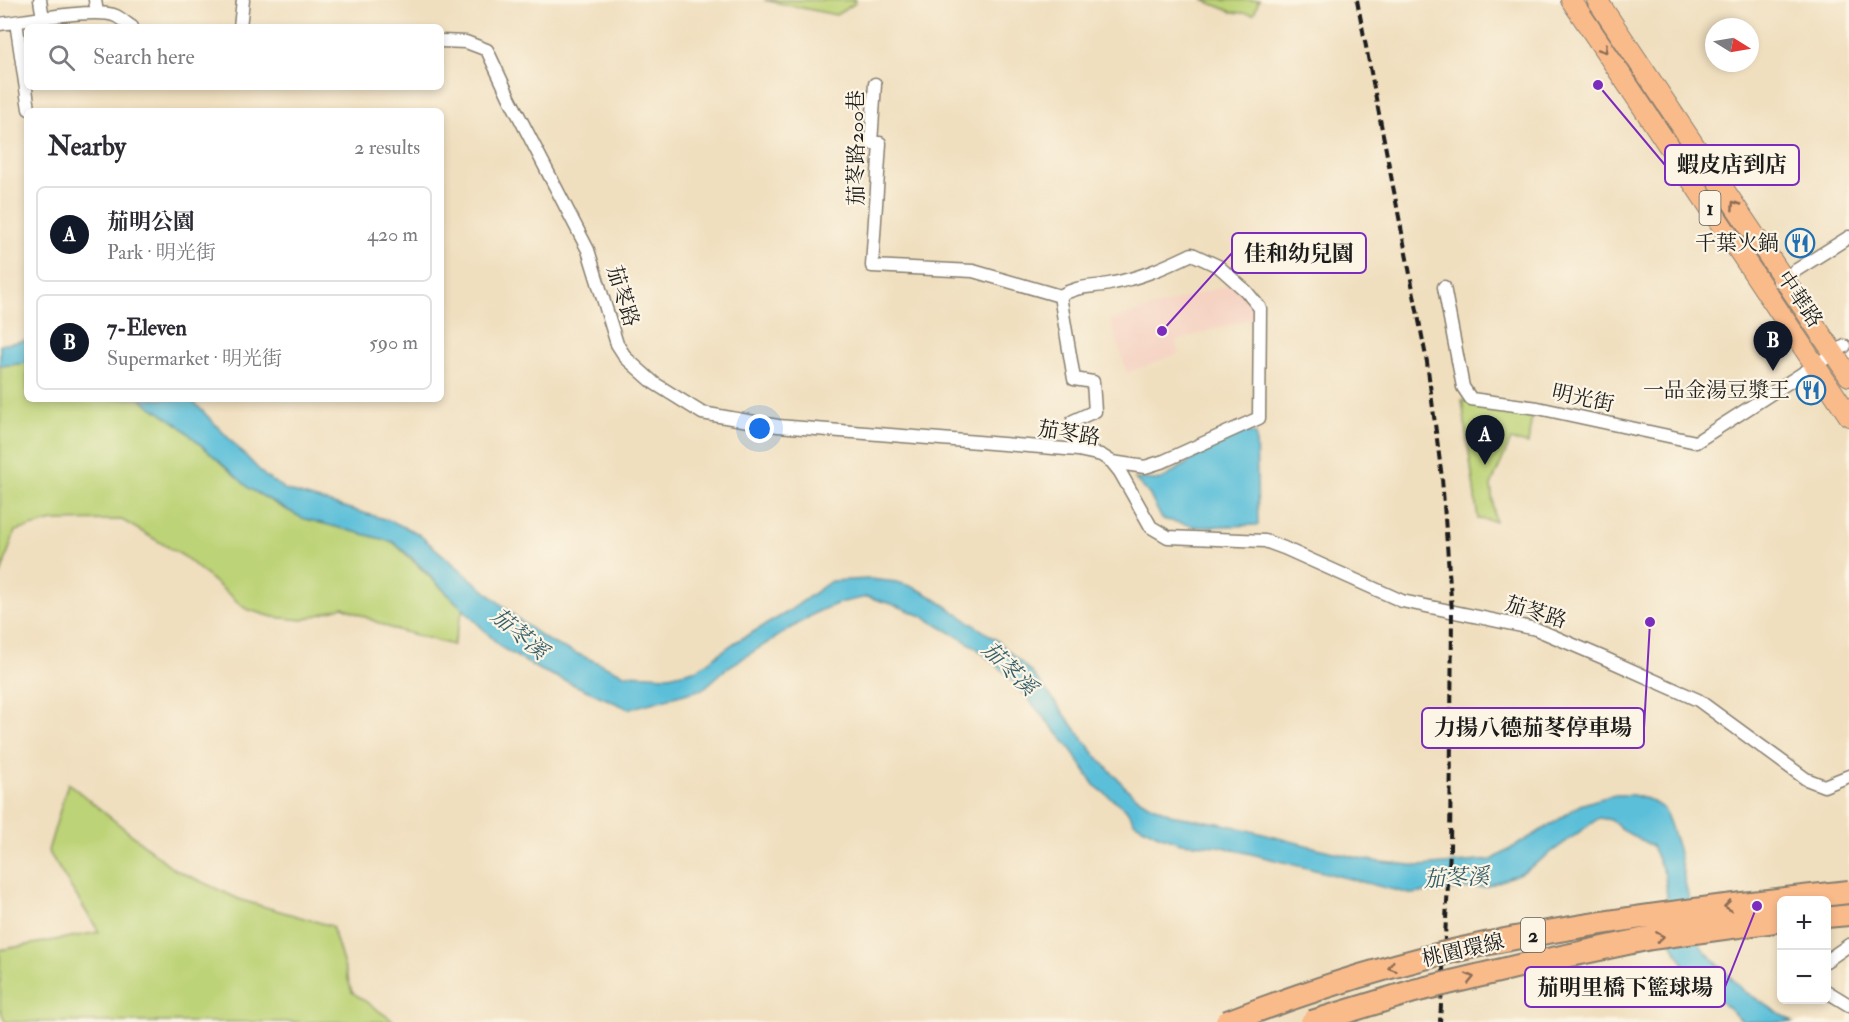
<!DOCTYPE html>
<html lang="en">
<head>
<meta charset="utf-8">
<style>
  :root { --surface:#fff; --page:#f2f2f3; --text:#2b2b33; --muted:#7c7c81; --line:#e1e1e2; --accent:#111827 }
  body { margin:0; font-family:"IM FELL Double Pica","Noto Serif TC",serif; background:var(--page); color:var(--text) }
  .controls { position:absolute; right:18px; bottom:18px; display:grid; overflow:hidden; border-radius:9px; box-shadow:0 3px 9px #0003 }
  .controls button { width:54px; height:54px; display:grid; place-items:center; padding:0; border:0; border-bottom:2px solid var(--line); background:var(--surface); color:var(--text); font:30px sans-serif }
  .compass { position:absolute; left:1705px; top:18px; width:54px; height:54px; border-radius:50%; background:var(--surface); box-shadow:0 3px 9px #0003; rotate:101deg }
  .you { position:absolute; left:760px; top:429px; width:21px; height:21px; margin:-15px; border:4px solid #fff; border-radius:50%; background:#1a73e8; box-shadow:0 0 0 9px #1a73e833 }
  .badge { display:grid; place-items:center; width:39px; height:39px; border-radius:50%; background:var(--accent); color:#fff; font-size:20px; font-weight:700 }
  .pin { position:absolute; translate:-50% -50px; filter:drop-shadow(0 2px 3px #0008) }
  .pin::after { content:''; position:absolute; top:32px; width:21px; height:18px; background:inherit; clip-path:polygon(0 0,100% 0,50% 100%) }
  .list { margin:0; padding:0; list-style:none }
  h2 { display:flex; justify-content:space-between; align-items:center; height:78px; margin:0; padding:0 24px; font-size:26px }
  h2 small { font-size:20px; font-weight:400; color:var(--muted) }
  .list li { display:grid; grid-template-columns:39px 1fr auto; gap:18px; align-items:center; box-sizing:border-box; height:96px; margin:0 12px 12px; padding:0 12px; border:2px solid var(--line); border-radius:9px }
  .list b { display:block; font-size:22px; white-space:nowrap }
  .list p { margin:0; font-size:20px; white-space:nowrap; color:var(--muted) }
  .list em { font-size:20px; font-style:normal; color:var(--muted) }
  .icon { flex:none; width:33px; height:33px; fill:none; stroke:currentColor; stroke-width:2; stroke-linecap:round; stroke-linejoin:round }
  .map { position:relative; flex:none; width:1849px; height:1022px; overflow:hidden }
  .search { position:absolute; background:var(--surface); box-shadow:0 3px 9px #0003; left:24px; top:24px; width:420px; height:66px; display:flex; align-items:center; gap:15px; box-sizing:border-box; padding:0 21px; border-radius:9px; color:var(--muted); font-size:22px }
  .panel { position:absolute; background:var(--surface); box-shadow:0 3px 9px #0003; left:24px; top:108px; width:420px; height:294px; border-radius:9px }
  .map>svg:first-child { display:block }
  .built { fill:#f5d2c2 }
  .green { fill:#bdd377; stroke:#6c784a; stroke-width:1.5 }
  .water { fill:#5bbfd9; stroke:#3c6e7a; stroke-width:1.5 }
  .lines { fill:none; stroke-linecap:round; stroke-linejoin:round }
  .minor-casing { stroke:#867e6e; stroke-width:15 }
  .primary-casing { stroke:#867e6e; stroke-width:22 }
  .motorway-casing { stroke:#867e6e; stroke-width:26 }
  .minor { stroke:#fff; stroke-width:12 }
  .primary { stroke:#fabb8b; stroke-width:20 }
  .motorway { stroke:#fabb8b; stroke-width:22 }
  .rail { stroke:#1c1c1c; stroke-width:4; stroke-dasharray:9 4.5; stroke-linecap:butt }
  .motorway-bridge-casing { stroke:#867e6e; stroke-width:26; stroke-linecap:butt }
  .motorway-bridge { stroke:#fabb8b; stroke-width:22 }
  .oneway { stroke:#8b6c54 }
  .labels { text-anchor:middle; stroke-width:4.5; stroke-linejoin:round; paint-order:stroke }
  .shield { fill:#fcf5e5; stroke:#5f5d58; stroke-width:1.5 }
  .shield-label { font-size:20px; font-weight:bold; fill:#1c1c1c }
  .street-label { font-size:21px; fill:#1c1c1c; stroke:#fcf5e5 }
  .poi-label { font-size:21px; fill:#1c1c1c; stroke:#fcf5e5; text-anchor:end }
  .water-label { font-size:22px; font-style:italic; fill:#355d68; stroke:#fcf5e5 }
  .leader { fill:none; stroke:#7b2cbf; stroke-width:2 }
  .callout-dot { fill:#7b2cbf; stroke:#fcf5e5; stroke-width:2 }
  .callout { fill:#fcf5e5; stroke:#7b2cbf; stroke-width:2 }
  .callout-label { font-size:22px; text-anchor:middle; font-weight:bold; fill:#1c1c1c }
</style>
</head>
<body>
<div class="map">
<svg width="1849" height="1022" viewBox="0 0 1849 1022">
  <rect width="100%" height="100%" fill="#fcf5e5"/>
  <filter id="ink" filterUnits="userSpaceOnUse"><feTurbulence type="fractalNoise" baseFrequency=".0167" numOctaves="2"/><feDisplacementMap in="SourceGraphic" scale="12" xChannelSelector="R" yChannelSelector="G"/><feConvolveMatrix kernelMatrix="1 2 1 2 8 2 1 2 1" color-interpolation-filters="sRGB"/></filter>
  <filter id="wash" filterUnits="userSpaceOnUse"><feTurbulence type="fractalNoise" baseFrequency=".008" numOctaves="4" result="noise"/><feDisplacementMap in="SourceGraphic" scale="24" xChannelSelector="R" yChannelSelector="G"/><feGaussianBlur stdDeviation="1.35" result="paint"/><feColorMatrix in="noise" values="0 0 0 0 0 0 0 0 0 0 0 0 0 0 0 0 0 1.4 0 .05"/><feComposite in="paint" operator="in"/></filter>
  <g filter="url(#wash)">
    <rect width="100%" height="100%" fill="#f0dfbf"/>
    <!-- built -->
    <path class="built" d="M1232,284L1255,310V317L1176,341L1179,353L1127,373L1110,320Z"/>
    <!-- green -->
    <path class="green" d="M764,0H856L854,4L836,15Z
      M1203,0H1259L1254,14L1232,12Z
      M27,363V399H140L179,425L250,489L281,507L303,518L393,542L463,609L453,645L390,628L343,607L303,620L273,617L246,609L185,557L122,520L53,521L15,531L0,577V366Z
      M1462,400L1474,404L1532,414L1528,444L1511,440L1491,485L1495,521L1478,519Z
      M68,783L174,869L241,900L332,926L352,992L395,1022H5L0,1009V950L99,932L48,851Z"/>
    <!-- water -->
    <path class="water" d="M27,340V363L0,366V345Z
      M140,399H191L265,476L286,490L391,521L417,533L523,623L550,642L624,674L669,676L698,669L734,643L786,613L831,581L870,579L897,582L916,588L934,598L998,641L1031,672L1050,695L1096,756L1132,794L1148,804L1175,816L1224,824L1341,854L1373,861L1420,866L1492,860L1555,822L1580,805L1599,799L1615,795H1633L1650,800L1664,809L1670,824L1678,849L1697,938L1702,948L1744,991L1793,1022H1743L1689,973L1671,942L1665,875L1652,846L1622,830L1611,820L1599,818L1525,871L1486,887L1410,894L1219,846L1181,843L1156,834L1135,823L1126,809L1094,785L1070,748L1007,674L974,646L922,616L895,605L867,597L839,603L817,612L727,668L703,689L629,709L538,669L502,648L412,558L393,542L302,518L250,489L179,425Z
      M1240,429L1256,434L1258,525L1198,527L1162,519L1149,494L1135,479L1161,480Z"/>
  </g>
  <g filter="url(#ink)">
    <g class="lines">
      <!-- minor casing -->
      <g class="minor-casing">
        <path id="minor" d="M40,0L43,18
          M95,0L97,13
          M16,22L29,109
          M0,24C24,21 97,7 116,16C122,19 127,24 132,27
          M240,27L243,0
          M441,41L466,42L487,50L510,99L588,250L617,344L626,358L654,383L702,413L778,426L1078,450L1101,455L1112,462L1120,472L1151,527L1168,537L1265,541L1284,548L1402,601L1536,629L1604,658L1698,700L1806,779L1824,786L1849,776
          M875,84L871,143H880L872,266L973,271L1060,296L1074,379L1093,382L1095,411L1073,421L1078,450
          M1779,281L1849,237
          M1444,287L1463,387L1471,399L1538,408L1696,442L1845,346
          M1060,296C1079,285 1089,288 1109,284C1140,278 1163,268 1192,254L1218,266L1246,291L1260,308L1259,418L1164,461L1145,467L1112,462
          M1826,961L1849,945
          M1826,991L1849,1005"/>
      </g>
      <!-- primary casing -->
      <g class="primary-casing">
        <path id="primary" d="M1571,0L1849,416
          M1597,0L1849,376"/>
      </g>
      <!-- motorway casing -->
      <g class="motorway-casing">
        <path id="motorway" d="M1826,916L1849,914"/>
      </g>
      <!-- minor -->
      <use href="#minor" class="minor"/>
      <!-- primary -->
      <use href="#primary" class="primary"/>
      <!-- motorway -->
      <use href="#motorway" class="motorway"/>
      <!-- rail -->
      <path class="rail" d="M1357,0L1427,362L1442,478L1452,611L1450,851L1440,1022"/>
      <!-- motorway-bridge casing -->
      <g class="motorway-bridge-casing">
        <path id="motorway-bridge" d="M1227,1022C1320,986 1417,956 1515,938C1625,917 1737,904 1849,892
          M1312,1022L1414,991L1519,966L1651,938L1782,920"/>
      </g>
      <!-- motorway-bridge -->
      <use href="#motorway-bridge" class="motorway-bridge"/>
    </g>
    <!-- one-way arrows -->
    <defs><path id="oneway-chevron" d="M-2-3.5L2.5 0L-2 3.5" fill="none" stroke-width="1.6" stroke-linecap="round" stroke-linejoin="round" transform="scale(1.5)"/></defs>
    <g class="oneway">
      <use href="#oneway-chevron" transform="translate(1604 49) rotate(56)"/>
      <use href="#oneway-chevron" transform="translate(1735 205) rotate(-124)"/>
      <use href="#oneway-chevron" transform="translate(1728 906) rotate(172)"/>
      <use href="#oneway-chevron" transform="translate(1660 937) rotate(-8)"/>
      <use href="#oneway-chevron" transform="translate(1392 967) rotate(163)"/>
      <use href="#oneway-chevron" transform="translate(1470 978) rotate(-13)"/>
    </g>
  </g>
  <!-- icons -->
  <defs>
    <g id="restaurant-ring" transform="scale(1.5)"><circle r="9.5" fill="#fcf5e5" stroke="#1f6fb2" stroke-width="1.5"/><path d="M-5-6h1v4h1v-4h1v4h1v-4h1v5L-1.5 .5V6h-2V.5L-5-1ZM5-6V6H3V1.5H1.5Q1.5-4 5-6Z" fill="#1f6fb2"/></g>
  </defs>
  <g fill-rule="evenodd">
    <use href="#restaurant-ring" x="1800" y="243"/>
    <use href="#restaurant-ring" x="1811" y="390"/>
  </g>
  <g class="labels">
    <!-- shield labels -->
    <g class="shield">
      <rect x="1699.5" y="191" width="21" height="34" rx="4.5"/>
      <rect x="1521" y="918" width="24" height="34" rx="4.5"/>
    </g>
    <g class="shield-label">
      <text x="1710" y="215">1</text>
      <text x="1533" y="942">2</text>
    </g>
    <!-- street labels -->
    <g class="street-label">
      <text transform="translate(856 148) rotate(-90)" y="7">茄苳路200巷</text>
      <text transform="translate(623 296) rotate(73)" y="7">茄苳路</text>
      <text transform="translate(1800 299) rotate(56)" y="7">中華路</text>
      <text transform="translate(1583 398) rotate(12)" y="7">明光街</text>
      <text transform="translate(1069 433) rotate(9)" y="7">茄苳路</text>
      <text transform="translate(1536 612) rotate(17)" y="7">茄苳路</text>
      <text transform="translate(1463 950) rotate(-13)" y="7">桃園環線</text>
    </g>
    <!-- poi labels -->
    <g class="poi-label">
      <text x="1779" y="250">千葉火鍋</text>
      <text x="1790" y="397">一品金湯豆漿王</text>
    </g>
    <!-- water labels -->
    <g class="water-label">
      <text transform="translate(520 633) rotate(40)" y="8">茄苳溪</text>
      <text transform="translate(1010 668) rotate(44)" y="8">茄苳溪</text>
      <text transform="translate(1456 877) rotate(-3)" y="8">茄苳溪</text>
    </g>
  </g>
  <!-- callouts -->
  <path class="leader" d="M1598 85L1665 165M1162 331L1232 253M1650 622L1644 728M1757 906L1725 987"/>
  <g class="callout-dot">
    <circle cx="1598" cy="85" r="6"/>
    <circle cx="1162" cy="331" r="6"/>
    <circle cx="1650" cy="622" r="6"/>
    <circle cx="1757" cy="906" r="6"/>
  </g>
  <g class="callout">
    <rect x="1665" y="145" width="134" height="40" rx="6"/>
    <rect x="1232" y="233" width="134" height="40" rx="6"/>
    <rect x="1422" y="708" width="222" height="40" rx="6"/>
    <rect x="1525" y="967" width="200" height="40" rx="6"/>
  </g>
  <g class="callout-label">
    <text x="1732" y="172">蝦皮店到店</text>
    <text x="1299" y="261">佳和幼兒園</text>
    <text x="1533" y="735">力揚八德茄苳停車場</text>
    <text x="1625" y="995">茄明里橋下籃球場</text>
  </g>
</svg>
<div class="controls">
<button>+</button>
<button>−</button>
</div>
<svg class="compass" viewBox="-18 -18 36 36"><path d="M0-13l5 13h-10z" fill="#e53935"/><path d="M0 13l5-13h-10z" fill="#7c7c81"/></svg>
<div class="you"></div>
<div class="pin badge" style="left:1485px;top:465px">A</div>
<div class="pin badge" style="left:1773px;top:371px">B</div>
<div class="search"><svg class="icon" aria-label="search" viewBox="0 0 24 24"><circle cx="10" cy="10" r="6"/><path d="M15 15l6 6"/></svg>Search here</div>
<section class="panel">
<h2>Nearby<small>2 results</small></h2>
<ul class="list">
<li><span class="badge">A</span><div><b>茄明公園</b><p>Park · 明光街</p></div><em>420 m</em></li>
<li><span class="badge">B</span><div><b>7-Eleven</b><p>Supermarket · 明光街</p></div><em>590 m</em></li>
</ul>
</section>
</div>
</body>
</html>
